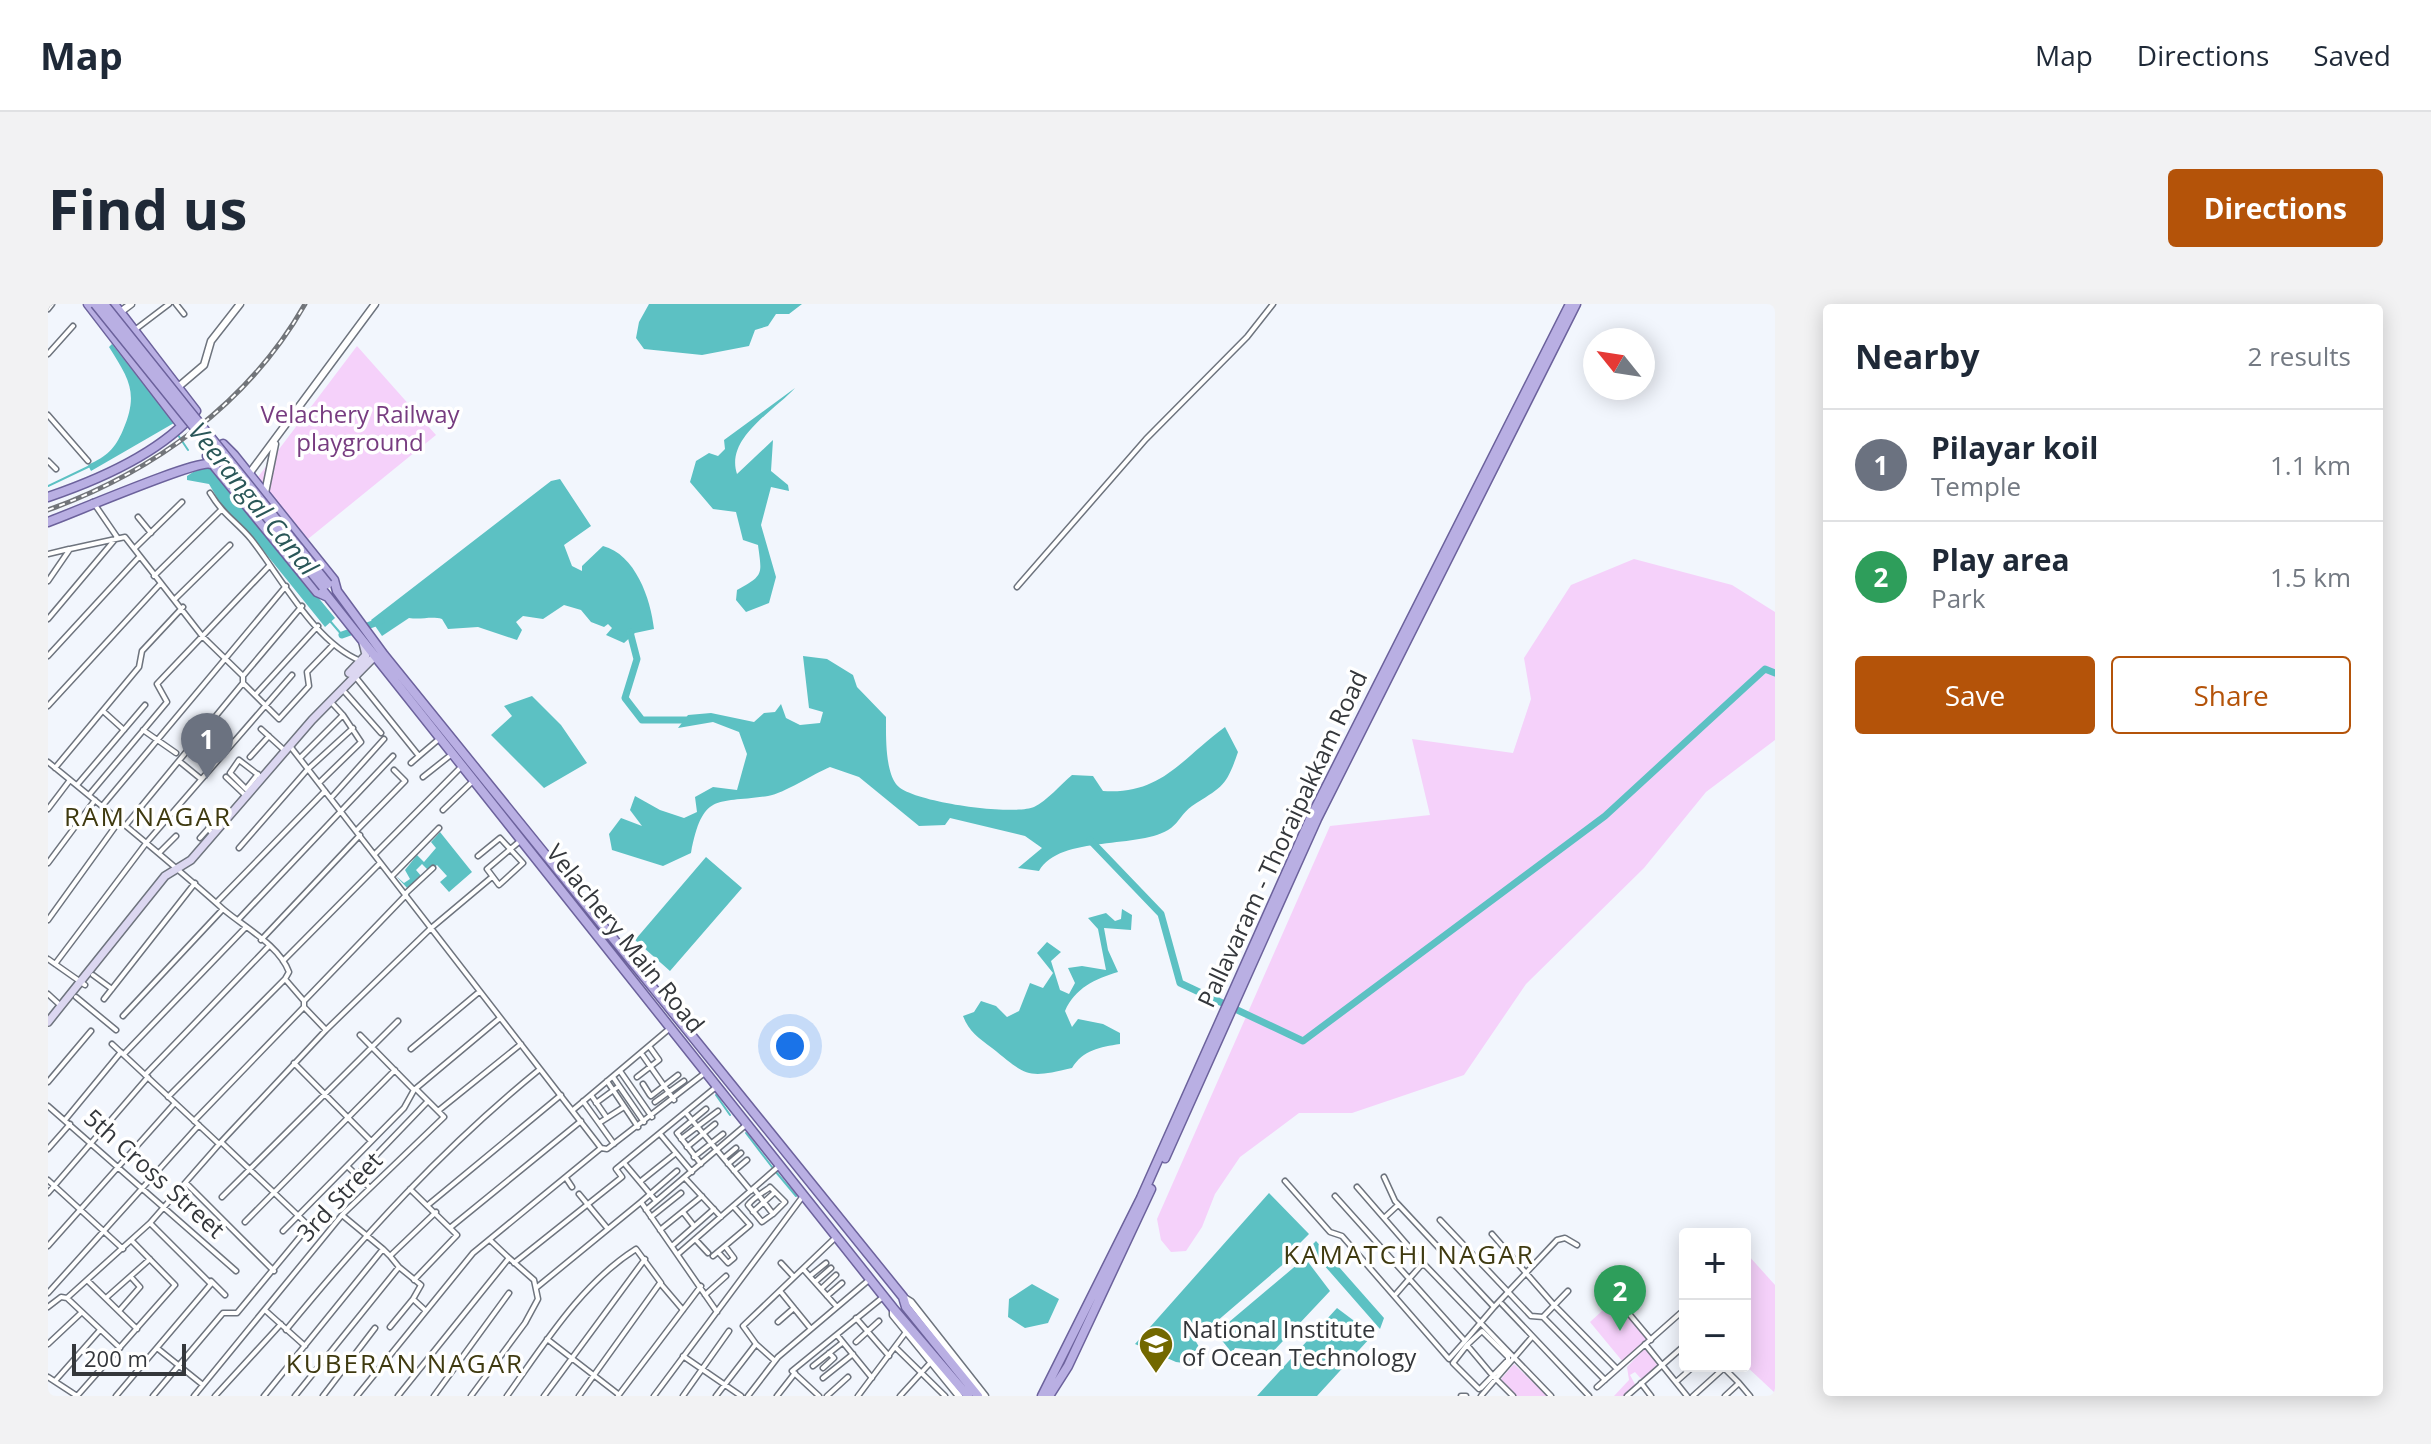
<!DOCTYPE html>
<html lang="en">
<head>
<meta charset="utf-8">
<style>
  :root { --surface:#fff; --page:#f2f2f3; --text:#1f2937; --muted:#747a83; --line:#e0e1e3; --accent:#b45309 }
  body { margin:0; font-family:"Open Sans",sans-serif; background:var(--page); color:var(--text) }
  .controls { position:absolute; right:24px; bottom:24px; display:grid; overflow:hidden; border-radius:8px; box-shadow:0 4px 20px #0003 }
  .controls button { width:72px; height:72px; display:grid; place-items:center; padding:0; border:0; border-bottom:2px solid var(--line); background:var(--surface); color:var(--text); font:40px sans-serif }
  .compass { position:absolute; left:1535px; top:24px; width:72px; height:72px; border-radius:50%; background:var(--surface); box-shadow:0 4px 20px #0003; rotate:300deg }
  .scale { position:absolute; left:24px; bottom:20px; width:114px; box-sizing:border-box; padding-left:8px; border:4px solid #34373b; border-top:0; font-size:22px; line-height:28px; white-space:nowrap; color:#34373b; -webkit-text-stroke:6px #fff; paint-order:stroke }
  .you { position:absolute; left:742px; top:742px; width:28px; height:28px; margin:-20px; border:6px solid #fff; border-radius:50%; background:#1a73e8; box-shadow:0 0 0 12px #1a73e833 }
  .badge { display:grid; place-items:center; width:52px; height:52px; border-radius:50%; background:var(--accent); color:#fff; font-size:26px; font-weight:700 }
  .pin { position:absolute; translate:-50% -66px; filter:drop-shadow(0 2px 4px #0008) }
  .pin::after { content:''; position:absolute; top:42px; width:28px; height:24px; background:inherit; clip-path:polygon(0 0,100% 0,50% 100%) }
  .list { margin:0; padding:0; list-style:none }
  h2 { display:flex; justify-content:space-between; align-items:center; height:104px; margin:0; padding:0 32px; font-size:34px }
  h2 small { font-size:26px; font-weight:400; color:var(--muted) }
  .list li { display:grid; grid-template-columns:52px 1fr auto; gap:24px; align-items:center; box-sizing:border-box; height:112px; padding:0 32px; border-top:2px solid var(--line) }
  .list b { display:block; font-size:30px; white-space:nowrap }
  .list p { margin:0; font-size:26px; white-space:nowrap; color:var(--muted) }
  .list em { font-size:26px; font-style:normal; color:var(--muted) }
  .actions { display:flex; gap:16px; padding:24px 32px }
  .actions a { flex:1; padding:18px 0; border:2px solid var(--accent); border-radius:8px; text-align:center; font-size:28px; color:var(--accent) }
  .actions .main { background:var(--accent); color:#fff }
  .map { position:relative; flex:none; width:1727px; height:1092px; overflow:hidden; border-radius:8px }
  header { display:flex; align-items:center; gap:48px; box-sizing:border-box; height:112px; padding:0 40px; background:var(--surface); border-bottom:2px solid var(--line) }
  header strong { font-size:38px }
  nav { display:flex; gap:44px; margin-inline-start:auto; font-size:28px }
  .intro { display:flex; align-items:center; justify-content:space-between; box-sizing:border-box; height:192px; padding:0 48px }
  h1 { margin:0; font-size:56px }
  .button { padding:20px 36px; border-radius:8px; background:var(--accent); color:#fff; font-size:28px; font-weight:700 }
  main { display:flex; gap:48px; padding:0 48px }
  aside { flex:1; background:var(--surface); border-radius:8px; box-shadow:0 4px 20px #0003 }
  .map>svg:first-child { display:block }
  .green { fill:#f5d1fa }
  .water { fill:#5cc1c3 }
  .lines { fill:none; stroke-linecap:round; stroke-linejoin:round }
  .stream { stroke:#5cc1c3; stroke-width:2 }
  .river { stroke:#5cc1c3; stroke-width:7 }
  .minor-casing { stroke:#6e747e; stroke-width:7 }
  .tertiary-casing { stroke:#6e747e; stroke-width:9 }
  .secondary-casing { stroke:#6e747e; stroke-width:10 }
  .primary-casing { stroke:#6c629c; stroke-width:11 }
  .minor { stroke:#fff; stroke-width:4 }
  .tertiary { stroke:#fff; stroke-width:6 }
  .secondary { stroke:#dcd7f1; stroke-width:7 }
  .primary { stroke:#b9afe3; stroke-width:8 }
  .rail-casing { stroke:#72757a; stroke-width:5 }
  .rail { stroke:#fff; stroke-width:2; stroke-dasharray:6; stroke-linecap:butt }
  .primary-bridge-casing { stroke:#6c629c; stroke-width:11; stroke-linecap:butt }
  .primary-bridge { stroke:#b9afe3; stroke-width:8 }
  .labels { text-anchor:middle; stroke-width:7; stroke-linejoin:round; paint-order:stroke }
  .park-label { font-size:24px; fill:#773c80; stroke:#fff }
  .street-label { font-size:24px; fill:#34373b; stroke:#fff }
  .poi-label { font-size:24px; fill:#34373b; stroke:#fff; text-anchor:start }
  .water-label { font-size:26px; font-style:italic; fill:#2a5758; stroke:#fff }
  .neighbourhood-label { font-size:26px; letter-spacing:2px; fill:#3f3a10; stroke:#fff }
</style>
</head>
<body>
<header>
<strong>Map</strong>
<nav><a>Map</a><a>Directions</a><a>Saved</a></nav>
</header>
<div class="intro"><h1>Find us</h1><a class="button">Directions</a></div>
<main>
<div class="map">
<svg width="1727" height="1092" viewBox="0 0 1727 1092">
  <rect width="100%" height="100%" fill="#f2f6fd"/>
  <!-- green -->
  <path class="green" d="M309,42L388,131L260,235L210,173Z
    M1586,255L1684,281L1727,308V436L1658,488L1596,564L1478,680L1416,771L1304,809H1251L1192,853L1167,890L1154,923L1138,947L1123,948L1113,936L1109,915L1282,522L1382,511L1364,435L1465,449L1483,395L1476,354L1523,281Z
    M1700,951L1727,981V1089L1697,1061Z
    M1567,995L1603,1036L1575,1058L1542,1018Z
    M1597,1044L1612,1060L1594,1076L1587,1068L1582,1071L1588,1082L1576,1092H1566L1581,1076L1579,1063Z
    M1466,1060L1499,1092H1468L1453,1075Z"/>
  <!-- water -->
  <path class="water" d="M601,0H754L741,10H728L720,22L707,26L701,42L654,51L596,45L588,34L591,18Z
    M64,40L126,119L43,167L40,161C59,152 67,145 75,126C91,89 81,75 61,43Z
    M747,84C726,107 677,134 689,170L725,136L723,167L740,181L741,187L723,183L713,221L728,273L721,299L698,308L688,296L689,286C716,271 714,271 710,241L695,236L688,208L665,205L642,178L648,157L661,149L670,152L677,145L676,136Z
    M156,161L164,164L287,314L277,323L202,230L179,211L161,180L139,176V172Z
    M512,175L543,222L516,241L524,262L534,267V262L555,242C587,250 603,295 606,325L587,329L576,339L558,331L564,324L560,320L556,323L543,318L533,306L516,301L495,315L475,312L468,318L474,326L469,336L430,323L400,325L394,315C383,312 373,316 361,314L334,332L323,316L503,177Z
    M755,352L779,355L805,371L809,383L838,413C838,431 837,465 848,480C860,498 965,512 986,503C999,497 1013,480 1024,471L1045,472L1055,487C1114,491 1134,454 1177,423L1190,448C1178,483 1175,482 1144,502C1135,508 1131,518 1123,524C1093,546 1012,530 991,567L970,564L994,544L977,532L902,514L897,521L871,522L811,473L782,463C765,470 737,489 720,492C669,500 655,487 643,549L615,562L564,546L561,530L573,514L594,522L582,506L587,492L612,506L636,514L649,508L647,493L665,483L689,486L699,450L691,428L665,418L630,424L640,411L663,409L706,418L716,409L727,408L733,400L738,414L752,421L772,419L775,408L761,404Z
    M484,392L513,421L539,459L496,484L443,431L464,412L456,402Z
    M392,528L424,568L401,588L392,578L399,572L389,561L381,567L374,560L368,566L374,573L360,585L348,572L356,579L362,575L357,566L369,551L376,558L388,544L383,538Z
    M658,553L694,584L622,667L587,636Z
    M1074,605L1084,611L1083,626L1056,624L1060,646L1070,668C1047,675 1027,684 1017,707L1024,723L1030,715L1055,720L1072,729V740C1052,743 1035,746 1024,764C978,775 979,772 944,744C931,734 921,728 915,712L926,708L933,697L948,702L959,713L971,707L982,679L995,684L1005,669L989,649L999,638L1013,648L1003,657L1012,686L1021,690L1027,679L1020,664L1034,662L1058,666L1050,625L1040,614L1058,609L1067,617L1073,615Z
    M1221,889L1261,930L1249,942L1246,951L1147,1036L1154,1048L1143,1060L1128,1058L1087,1040Z
    M1268,937L1336,1014L1332,1025L1261,944Z
    M1257,954L1282,987L1218,1055L1208,1046L1187,1044L1184,1049L1168,1029Z
    M984,980L1011,995L1000,1019L977,1024L960,1013L961,995Z
    M1289,1004L1317,1025L1322,1034L1269,1092H1209Z"/>
  <g class="lines">
    <!-- stream -->
    <path class="stream" d="M130,131L140,146
      M0,182L42,162
      M282,317L294,331
      M668,791L682,811
      M698,829L724,863
      M728,868L748,892"/>
    <!-- river -->
    <path class="river" d="M582,328L589,355L577,394L594,416H645
      M294,331L333,317
      M1042,536L1113,610L1132,679L1255,737L1557,512L1717,365L1727,369"/>
    <!-- minor casing -->
    <g class="minor-casing">
      <path id="minor" d="M128,0L136,10
        M0,5L4,0
        M88,25L121,0
        M0,50L25,22
        M0,111L40,157
        M0,157L8,165
        M162,189C176,212 188,217 203,235C233,273 267,339 313,357
        M90,213L103,229
        M87,244L134,198
        M0,250L21,245
        M106,272L173,206
        M0,277L22,245L77,233L155,333L195,372V379L231,415L261,382L259,368L285,341
        M969,283L1098,135L1199,33L1225,0
        M127,295L182,241
        M0,315L69,233L45,198
        M0,352L91,253
        M306,371L371,452L391,435
        M195,372L254,302
        M295,386L333,429
        M207,391L270,322
        M283,398L295,411
        M0,402L113,279
        M55,407L76,426
        M213,425L236,446
        M95,426L128,449
        M202,453L221,432
        M252,454L295,411L313,438L271,479
        M131,457L153,475
        M0,458C59,506 118,554 175,605C196,623 231,641 241,668L237,675
        M363,459L371,452
        M7,464L91,363L94,347L135,303
        M178,473L197,491
        M375,473L404,450
        M29,481L97,401
        M198,485L210,470
        M200,487L182,469L191,456L213,473
        M41,491L119,398L109,380L221,262
        M283,494L336,435
        M55,501L238,282
        M0,505L22,476
        M395,506L426,476
        M164,520L160,525L164,529
        M78,521L195,379
        M308,527L357,477L346,466
        M152,534L160,525
        M191,544L259,466L305,424
        M112,548L128,532
        M327,550L414,462
        M430,552L452,534L475,559L451,581L439,565L472,537
        M0,559L47,496
        M344,572L391,524
        M357,590L385,564
        M169,598L277,487
        M0,616L72,516
        M190,616L345,452
        M213,636L312,531
        M0,655L37,681
        M235,657L332,559
        M7,660L99,538L244,371
        M45,671L64,685
        M0,690L13,702
        M28,693L68,726
        M56,695L147,579
        M257,696L358,591
        M256,703L278,726L382,625L444,573
        M75,712L175,605
        M312,731L366,786
        M64,740L171,840
        M363,745L431,688
        M593,749L626,796
        M76,750L198,623
        M246,759L323,837
        M492,765L553,844
        M572,767L604,813
        M97,771L220,643
        M565,773L596,818
        M589,773L611,756L601,742
        M559,777L590,823
        M0,778L43,727
        M595,780L602,791
        M368,785L390,807
        M543,791L559,814
        M603,792L630,771
        M120,793L237,675
        M535,797L566,840
        M607,798L636,777
        M548,799L571,782
        M0,802L188,967
        M525,806L621,725
        M638,809L703,887
        M17,816L73,748
        M146,817L256,703V697L237,675
        M551,819L576,803
        M612,830L644,868
        M633,835L670,807
        M173,838L278,726
        M639,843L667,820
        M0,845L22,820
        M646,853L675,830
        M676,854L688,844
        M576,859L608,897
        M653,860L629,829L658,805
        M680,860L693,849
        M299,862L356,804L366,786L452,714
        M686,867L699,856
        M309,871L380,797
        M1336,873L1347,897L1446,1003L1417,1037
        M518,874L524,883
        M637,874L673,913
        M0,876L75,945
        M593,877L628,849
        M1237,877L1282,928L1294,932L1401,1055L1417,1037L1287,892
        M138,879L226,967
        M1309,883L1375,959L1503,1092
        M362,885L409,931L366,976
        M706,885C712,893 718,901 725,910L714,918L700,901C705,894 714,889 721,884L722,883L737,898L725,910
        M0,889L100,773
        M531,890L560,925
        M174,893L350,717
        M593,898L629,867
        M380,901L513,791
        M598,906L699,820
        M635,908L646,922
        M705,908L727,888
        M294,911L335,945
        M603,913L633,889
        M1336,914L1350,901
        M1392,916L1483,1012L1495,1013L1520,987
        M197,918L347,766
        M403,923L533,817
        M612,926L654,892
        M235,927L299,862L322,884
        M1444,930L1506,1001L1569,1065
        M647,935L660,949
        M443,937L461,954
        M0,942L127,799
        M624,942L666,905
        M677,942L702,921L685,902
        M630,950L731,862
        M665,952L677,942L686,954L680,959L670,948
        M466,959L574,873L568,865L668,783
        M733,959L746,973
        M351,963L373,981L365,995L378,1007
        M756,966L789,1003
        M762,972L778,959
        M40,977L89,1025
        M163,977L177,991
        M767,978L783,964
        M488,984L593,898L669,1008
        M773,985L788,971
        M732,987L763,1025
        M0,989L151,821
        M1348,990L1375,959
        M657,991L678,972
        M779,992L794,979
        M1567,993L1603,1036
        M19,994L72,1044
        M58,994L102,955
        M1454,1000L1541,1092
        M0,1003L13,993L19,994L102,919L173,838L261,922L189,1009H175L105,1092
        M1446,1003L1509,936L1517,934L1529,941
        M71,1007L92,983L83,973
        M218,1007L257,1042
        M1495,1013L1557,1076
        M808,1014L841,1052
        M730,1018L746,1004
        M342,1023L365,995
        M238,1026C316,931 396,843 492,765L242,442
        M789,1031L824,1074
        M499,1035L570,1090
        M808,1038L831,1017
        M0,1040L33,1009
        M708,1040L727,1057
        M1597,1040L1639,1092
        M1419,1041L1434,1027L1460,1053V1056L1433,1084L1431,1085L1405,1059L1419,1041L1445,1072L1465,1092
        M847,1043L897,1092
        M109,1044L155,1081
        M635,1052L693,1092
        M765,1062L794,1039
        M1674,1062L1691,1079L1677,1092
        M775,1064L786,1054L781,1049
        M0,1073L29,1092
        M775,1074L805,1050
        M7,1077L52,1026
        M1628,1078L1646,1062
        M1593,1079L1603,1092
        M1691,1079L1702,1092
        M1549,1083L1637,1005
        M29,1092L127,981L84,937
        M68,1092L163,980L102,919
        M146,1092L294,911L396,813L390,807L473,740
        M167,1092L233,1020
        M216,1092L335,945L341,951
        M247,1092L351,963L342,952L388,908
        M275,1092L327,1024
        M309,1092L425,949L553,844L559,845L658,768
        M350,1092L461,954L486,976L490,995L477,1019L423,1092
        M386,1092L461,989
        M459,1092C497,1039 533,980 588,945L613,979
        M496,1092L597,955
        M531,1092L612,979L635,1006
        M570,1092L653,982
        M606,1092L755,892
        M635,1092L681,1027
        M668,1092L708,1040L695,1022L788,933
        M700,1092L730,1053L822,975
        M729,1092L747,1069
        M771,1092L744,1067L835,993
        M779,1092L800,1073
        M810,1092L858,1028
        M852,1092L883,1058
        M1413,1092H1418
        M1433,1092L1484,1033
        M1579,1092L1637,1041
        M1645,1092L1676,1064"/>
    </g>
    <!-- tertiary casing -->
    <g class="tertiary-casing">
      <path id="tertiary" d="M71,9L83,0
        M129,84L156,61L163,37L192,0
        M201,170L327,0
        M217,189L227,140
        M855,993L863,998L937,1092
        M845,1004V1011L911,1092"/>
    </g>
    <!-- secondary casing -->
    <g class="secondary-casing">
      <path id="secondary" d="M301,369L318,351L315,339
        M0,718L117,572L143,556L264,416L326,353"/>
    </g>
    <!-- primary casing -->
    <g class="primary-casing">
      <path id="primary" d="M40,0L133,121
        M0,193C50,176 113,149 148,107L66,0
        M0,218C25,209 150,155 163,160
        M276,288L845,1004L920,1092
        M278,292L269,288L167,163L159,152L160,148L175,140L186,151L286,276L289,287L336,351L855,993L858,1003L930,1092
        M1117,854L1269,515L1528,0
        M994,1092L1093,894L1264,511L1522,0
        M1001,1092L1020,1062L1103,885"/>
    </g>
    <!-- minor -->
    <use href="#minor" class="minor"/>
    <!-- tertiary -->
    <use href="#tertiary" class="tertiary"/>
    <!-- secondary -->
    <use href="#secondary" class="secondary"/>
    <!-- primary -->
    <use href="#primary" class="primary"/>
    <!-- rail casing -->
    <g class="rail-casing">
      <path id="rail" d="M0,206C105,168 201,99 257,0"/>
    </g>
    <!-- rail -->
    <use href="#rail" class="rail"/>
    <!-- primary-bridge casing -->
    <g class="primary-bridge-casing">
      <path id="primary-bridge" d="M47,0L275,283
        M56,0L280,280"/>
    </g>
    <!-- primary-bridge -->
    <use href="#primary-bridge" class="primary-bridge"/>
  </g>
  <!-- icons -->
  <defs>
    <g id="university-pin" transform="scale(1.8)"><path d="M0 17L-7.5 6A9.5 9.5 0 1 1 7.5 6Z" fill="#726800" stroke="#fff"/><path d="M0-5L7-2L0 1L-7-2ZM-4 1L0 2.5L4 1V4Q0 6-4 4Z" fill="#fff"/></g>
  </defs>
  <g fill-rule="evenodd">
    <use href="#university-pin" x="1108" y="1040"/>
  </g>
  <g class="labels">
    <!-- park labels -->
    <g class="park-label">
      <text x="312" y="119">Velachery Railway<tspan x="312" dy="28">playground</tspan></text>
    </g>
    <!-- street labels -->
    <g class="street-label">
      <text transform="translate(1235 535) rotate(-65)" y="8">Pallavaram - Thoraipakkam Road</text>
      <text transform="translate(577 635) rotate(51)" y="8">Velachery Main Road</text>
      <text transform="translate(106 870) rotate(42)" y="8">5th Cross Street</text>
      <text transform="translate(292 893) rotate(-47)" y="8">3rd Street</text>
    </g>
    <!-- poi labels -->
    <g class="poi-label">
      <text x="1134" y="1034">National Institute<tspan x="1134" dy="28">of Ocean Technology</tspan></text>
    </g>
    <!-- water labels -->
    <g class="water-label">
      <text transform="translate(205 195) rotate(51)" y="9">Veerangal Canal</text>
    </g>
    <!-- neighbourhood labels -->
    <g class="neighbourhood-label">
      <text x="100" y="522">RAM NAGAR</text>
      <text x="1361" y="960">KAMATCHI NAGAR</text>
      <text x="357" y="1069">KUBERAN NAGAR</text>
    </g>
  </g>
</svg>
<div class="controls">
<button>+</button>
<button>−</button>
</div>
<svg class="compass" viewBox="-18 -18 36 36"><path d="M0-13l5 13h-10z" fill="#e53935"/><path d="M0 13l5-13h-10z" fill="#747a83"/></svg>
<div class="scale">200 m</div>
<div class="you"></div>
<div class="pin badge" style="left:159px;top:475px;background:#6b7280">1</div>
<div class="pin badge" style="left:1572px;top:1027px;background:#2e9e5b">2</div>
</div>
<aside>
<h2>Nearby<small>2 results</small></h2>
<ul class="list">
<li><span class="badge" style="background:#6b7280">1</span><div><b>Pilayar koil</b><p>Temple</p></div><em>1.1 km</em></li>
<li><span class="badge" style="background:#2e9e5b">2</span><div><b>Play area</b><p>Park</p></div><em>1.5 km</em></li>
</ul>
<div class="actions"><a class="main">Save</a><a>Share</a></div>
</aside>
</main>
</body>
</html>
